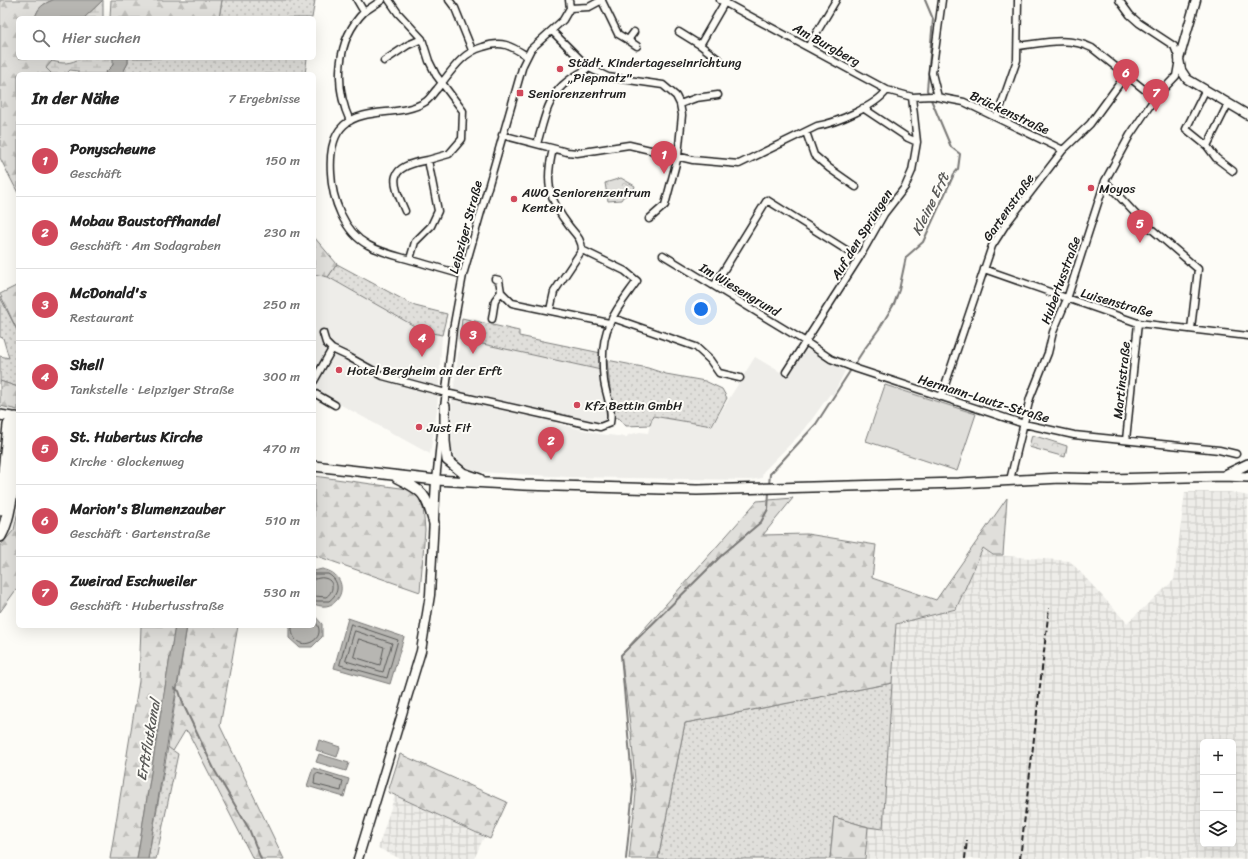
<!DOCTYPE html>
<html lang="de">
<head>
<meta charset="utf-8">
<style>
  :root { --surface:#fff; --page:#f2f2f2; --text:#222; --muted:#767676; --line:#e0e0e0; --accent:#d1495b }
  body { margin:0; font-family:Sriracha,sans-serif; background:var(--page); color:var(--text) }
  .controls { position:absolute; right:12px; bottom:12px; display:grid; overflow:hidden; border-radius:6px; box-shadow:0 4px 16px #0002 }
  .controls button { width:36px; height:36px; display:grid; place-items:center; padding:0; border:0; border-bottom:1px solid var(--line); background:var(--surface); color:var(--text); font:20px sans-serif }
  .you { position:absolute; left:701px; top:309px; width:14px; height:14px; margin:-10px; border:3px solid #fff; border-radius:50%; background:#1a73e8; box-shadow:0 0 0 6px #1a73e833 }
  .badge { display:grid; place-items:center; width:26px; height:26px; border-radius:50%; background:var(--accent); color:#fff; font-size:13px; font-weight:700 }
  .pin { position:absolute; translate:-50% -33px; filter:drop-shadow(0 1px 2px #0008) }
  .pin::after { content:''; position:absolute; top:21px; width:14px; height:12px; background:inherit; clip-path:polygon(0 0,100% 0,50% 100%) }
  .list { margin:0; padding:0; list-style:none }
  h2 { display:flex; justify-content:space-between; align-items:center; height:52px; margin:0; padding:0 16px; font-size:17px }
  h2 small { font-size:13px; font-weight:400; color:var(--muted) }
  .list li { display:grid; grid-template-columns:26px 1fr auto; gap:12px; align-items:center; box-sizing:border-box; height:72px; padding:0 16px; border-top:1px solid var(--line) }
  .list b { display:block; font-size:15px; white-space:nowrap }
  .list p { margin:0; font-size:13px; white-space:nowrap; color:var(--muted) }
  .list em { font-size:13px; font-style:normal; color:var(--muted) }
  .icon { flex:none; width:22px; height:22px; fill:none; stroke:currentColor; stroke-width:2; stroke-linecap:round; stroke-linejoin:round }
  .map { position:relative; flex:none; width:1248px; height:859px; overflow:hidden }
  .search { position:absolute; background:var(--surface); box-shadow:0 4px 16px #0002; left:16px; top:16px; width:300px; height:44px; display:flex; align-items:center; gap:10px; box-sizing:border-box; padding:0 14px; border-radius:6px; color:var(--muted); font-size:15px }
  .panel { position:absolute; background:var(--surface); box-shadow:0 4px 16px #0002; left:16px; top:72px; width:300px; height:556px; border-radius:6px }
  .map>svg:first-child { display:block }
  .built { fill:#eeede9 }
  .industrial { fill:url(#industrial-grid); fill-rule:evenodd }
  .grass { fill:url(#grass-dots); stroke:#7e7e7c }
  .forest { fill:url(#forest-firs); stroke:#7e7e7c }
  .wetland { fill:url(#wetland-marsh); stroke:#7e7e7c }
  .park { fill:url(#park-crowns); stroke:#7e7e7c }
  .pitch { fill:#e0dfdb; stroke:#7e7e7c }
  .water { fill:#b7b6b2; stroke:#797876 }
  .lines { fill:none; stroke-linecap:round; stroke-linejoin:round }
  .shore { stroke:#5a5a58; stroke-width:1 }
  .stream { stroke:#797876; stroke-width:2 }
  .minor-casing { stroke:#1c1c1c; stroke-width:9 }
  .tertiary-casing { stroke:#1c1c1c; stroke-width:11 }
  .secondary-casing { stroke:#1c1c1c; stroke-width:12 }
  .motorway-casing { stroke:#1c1c1c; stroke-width:14 }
  .minor { stroke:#fdfcf7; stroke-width:6 }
  .tertiary { stroke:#fdfcf7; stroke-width:8 }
  .secondary { stroke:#fdfcf7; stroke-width:9 }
  .motorway { stroke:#fdfcf7; stroke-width:11 }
  .rail { stroke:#1c1c1c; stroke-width:2; stroke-dasharray:6 3; stroke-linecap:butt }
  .poi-dot { fill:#d1495b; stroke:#fdfcf7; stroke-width:1.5 }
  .labels { text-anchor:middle; stroke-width:4; stroke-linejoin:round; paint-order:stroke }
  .street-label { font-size:13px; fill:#1c1c1c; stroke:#fdfcf7 }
  .poi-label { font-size:13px; fill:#1c1c1c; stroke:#fdfcf7; text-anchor:start }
  .water-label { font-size:14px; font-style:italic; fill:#5a5a58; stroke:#fdfcf7 }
</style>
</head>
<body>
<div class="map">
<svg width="1248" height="859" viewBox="0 0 1248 859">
  <defs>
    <pattern id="industrial-grid" width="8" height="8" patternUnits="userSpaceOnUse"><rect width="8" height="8" fill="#eeede9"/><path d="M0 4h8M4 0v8" fill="none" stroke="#cccbc7"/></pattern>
    <pattern id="grass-dots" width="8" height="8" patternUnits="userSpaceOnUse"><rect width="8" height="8" fill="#e0dfdb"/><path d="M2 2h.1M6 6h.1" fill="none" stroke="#c0bfbb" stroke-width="1.8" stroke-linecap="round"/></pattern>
    <pattern id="forest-firs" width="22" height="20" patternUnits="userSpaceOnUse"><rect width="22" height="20" fill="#e0dfdb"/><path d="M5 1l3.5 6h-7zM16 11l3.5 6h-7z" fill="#c0bfbb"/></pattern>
    <pattern id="wetland-marsh" width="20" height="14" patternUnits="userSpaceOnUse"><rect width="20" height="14" fill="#e0dfdb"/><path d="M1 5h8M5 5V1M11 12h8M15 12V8" fill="none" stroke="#c0bfbb"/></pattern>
    <pattern id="park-crowns" width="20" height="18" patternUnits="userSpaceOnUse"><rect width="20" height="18" fill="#e0dfdb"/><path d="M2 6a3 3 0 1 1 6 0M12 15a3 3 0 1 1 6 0" fill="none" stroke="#c0bfbb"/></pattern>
  </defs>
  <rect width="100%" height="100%" fill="#fdfcf7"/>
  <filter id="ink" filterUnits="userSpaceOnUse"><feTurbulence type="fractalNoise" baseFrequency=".025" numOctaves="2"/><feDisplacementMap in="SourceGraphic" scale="8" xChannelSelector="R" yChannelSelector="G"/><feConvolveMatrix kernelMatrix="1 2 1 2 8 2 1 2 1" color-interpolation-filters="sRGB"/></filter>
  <g filter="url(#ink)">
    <!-- built -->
    <path class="built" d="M314,274L328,277L423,331L442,335L437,409L430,454L314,390Z
      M460,339L601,370L609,414L605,421L600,423L558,415L555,423L599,434L617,436L627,437L628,435L640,432L648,433L652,416L712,426L755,357L782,373L784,371L789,373L803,351L809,350L845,371L833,395L830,394L805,429L763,472L762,478L751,480L569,477L479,472L462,467L452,451L451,409Z"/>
    <!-- industrial -->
    <path class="industrial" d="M1185,492H1230L1248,496V859H865L868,827L883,828L896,624L956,609L983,547L993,555L1070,561L1127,623L1174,580ZM1203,742H1233V844H1203Z
      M395,795L484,837L474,859H401L378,848Z"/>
    <!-- grass -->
    <path class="grass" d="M222,0H315L312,18H219Z
      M128,58H307L305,74H122L128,63Z
      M337,264L415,306L447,314L442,335L423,331L328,277Z
      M0,297L18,332V387L0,381V356L9,358L3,338L0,337Z
      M462,318L519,331V336L601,353V370L460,339Z
      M607,360L648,368L666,374L705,381L722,389L727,398L712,426L653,416L650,425L626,426L620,419L615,417L611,398Z
      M892,683L883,829L868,827L834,817L830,859H658L685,723Z
      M168,747L178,754L156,859H148Z"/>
    <!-- forest -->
    <path class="forest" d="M0,0H53C43,4 38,7 35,18H18V58H48L52,61L47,68L52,74H18V193L0,158Z
      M111,0H222L219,18H110Z
      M314,237L337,264L328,277L314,274Z
      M18,285V332L0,294Z
      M0,381L18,387V410L0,406Z
      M314,476L415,490L423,507L425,530L420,592L314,555Z
      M793,498L763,535L807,534L876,545L872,578L936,600L1007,498L1003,555H993L983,548L956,609L896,624L892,683L685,723L658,859H629L636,793L631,732L621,655L757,501Z
      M18,511V587L0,612V546L14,530Z
      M141,626H175L137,859H110L139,681Z
      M187,626H238L220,726L284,859H253L188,732L185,731L173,751L168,747Z
      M400,754L507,802L490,839L388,792Z
      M834,817L868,827L865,859H830Z"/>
    <!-- wetland -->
    <path class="wetland" d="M103,0V18H84Z
      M81,58H113C116,65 108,70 104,74H78V71L70,70L66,74H52L46,68L52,61C63,64 70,64 81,58Z"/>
    <!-- park -->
    <path class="park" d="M621,178L635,186L633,192L623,197L621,200L608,201L605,183Z
      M1032,435L1067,446L1065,457L1029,447Z"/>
    <!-- pitch -->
    <path class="pitch" d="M885,385L976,414L957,471L866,441Z"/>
    <!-- water -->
    <path class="water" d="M53,0H103L84,18H35C38,7 43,4 53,0Z
      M113,58H128V63L122,74H104L113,65Z
      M322,569C355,575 341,616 314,604V571Z
      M314,615L322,624V637L312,647H299L289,638V626H314Z
      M348,618L404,637L390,684L334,668Z
      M175,626H187L148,859H137Z
      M319,740L340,747L337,757L316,750Z
      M319,754L349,763L346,771L316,762Z
      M313,768L349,779L344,797L307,786Z"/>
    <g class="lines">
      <!-- shore -->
      <path class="shore" d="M314,574H328C340,581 340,593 329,601H314
        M314,579C317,579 321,577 324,578C335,580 334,592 326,597L314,596
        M351,624L398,640L387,678L340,665Z
        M292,626C290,658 334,641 314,620
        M355,631L392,643L383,672L346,661Z
        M359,639L384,647L380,665L354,657Z
        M317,773L343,781L341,791L314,784L315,775Z"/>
      <!-- stream -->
      <path class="stream" d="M769,485L770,474L816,424L863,351L879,329L894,304L899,290L906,257L923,242L954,174L958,169L960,154L951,147L927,90L933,19L925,0
        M174,688L179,691L184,706L215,771L249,829L261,859
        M626,859L633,790L621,655L723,554L761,522L768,509L769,492"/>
      <!-- minor casing -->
      <g class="minor-casing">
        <path id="minor" d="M357,0L364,12L382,0
          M389,0L398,13L422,39L429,61L436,75L463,111L462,139L449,154L428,160L438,211L431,226L415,242L410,259
          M449,0L455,8L472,50
          M720,0L887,90L912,97L932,96L964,102L1063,150
          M602,1L618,34L628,40L634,32
          M570,8L589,7L602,0
          M679,32L700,45L726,0
          M628,40L637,46
          M700,45L722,62
          M1018,46C1043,43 1068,36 1092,48L1155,98
          M808,47L836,0
          M384,61L408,45L422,39
          M589,68L608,77L663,85L676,96L680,104L682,115L678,156L665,205L649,219
          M1205,91L1186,129L1207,146L1228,104
          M938,97L932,73L942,0
          M680,104L696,98L718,95
          M863,108L908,138L917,142
          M997,117L1017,60L1018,0
          M350,121C334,86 336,40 364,12
          M806,132L814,155L829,168L856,187
          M502,135L567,152L577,153L629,145L693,160L739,164L817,126C836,123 876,106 887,90
          M537,144C543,124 547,99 563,85C570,78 580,73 589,68L552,31
          M1207,146L1216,158L1233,171
          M553,149C545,181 548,199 569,226C575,234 582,239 582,250
          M1105,181L1141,220L1198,269L1191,329
          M405,211C391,179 387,167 428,160
          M663,255L806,342L831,359L857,369L1024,424L1074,435L1219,450L1236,454
          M984,269L1138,323L1248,336
          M463,275C446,270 429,265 411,260C397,256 382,253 368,245C344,232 332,199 331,173C330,156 331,137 344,125C364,107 401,117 425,102C430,99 433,93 437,89C451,72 461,53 483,47C502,40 511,46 527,56
          M495,279L499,280L501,292L512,303L609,323
          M714,286L767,200L859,258
          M550,310L554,292L582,250
          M613,318L696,347L710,360L719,373L740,378
          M492,319L495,300L501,292
          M323,333L326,343L332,349L347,356L383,376L446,393L600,427L610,423C613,409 606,395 604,381C602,363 602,339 610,323C616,308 628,294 637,281L625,271L582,250
          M786,372L859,258L884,214L905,187L912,171L917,142L912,97
          M314,381L332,349
          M314,393L335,405
          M941,397L992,246L1006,224L1063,150L1090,124L1125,76
          M444,408L453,329L463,275L523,65L531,49L563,20L570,8L569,0
          M1126,440L1138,323
          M436,480L441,433
          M1010,480L1030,398L1048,353L1053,332L1067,299L1105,181L1130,135L1155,98L1176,76L1179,59L1174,46L1139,23L1130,15L1119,0"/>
      </g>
      <!-- tertiary casing -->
      <g class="tertiary-casing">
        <path id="tertiary" d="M1196,0L1179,59L1181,70L1187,79L1248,115
          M358,859L421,651L430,595L436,480"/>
      </g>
      <!-- secondary casing -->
      <g class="secondary-casing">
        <path id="secondary" d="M445,406V441L447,460L463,473L480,479
          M0,415L18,418
          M314,466L436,480L523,485L697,490L959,483L1061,478L1110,479L1224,476L1248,477
          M1227,474L1248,464
          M397,478C425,492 425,493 434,523"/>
      </g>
      <!-- motorway casing -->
      <g class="motorway-casing">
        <path id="motorway" d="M0,509L9,425L16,418
          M0,536C13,515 18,443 16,418"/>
      </g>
      <!-- minor -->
      <use href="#minor" class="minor"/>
      <!-- tertiary -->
      <use href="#tertiary" class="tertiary"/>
      <!-- secondary -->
      <use href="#secondary" class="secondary"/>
      <!-- motorway -->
      <use href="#motorway" class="motorway"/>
      <!-- rail -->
      <path class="rail" d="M965,859L967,840
        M1020,859L1049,608"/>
    </g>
  </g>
  <!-- markers -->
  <g class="poi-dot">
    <circle cx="560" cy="69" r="4"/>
    <rect x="516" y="89" width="8" height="8" rx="2"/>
    <circle cx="1091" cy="188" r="4"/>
    <circle cx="514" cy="199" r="4"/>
    <circle cx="339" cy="370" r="4"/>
    <circle cx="577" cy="405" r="4"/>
    <circle cx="419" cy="427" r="4"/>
  </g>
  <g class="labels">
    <!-- street labels -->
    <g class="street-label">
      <text transform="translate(827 44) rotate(29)" y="5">Am Burgberg</text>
      <text transform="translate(1010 112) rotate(25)" y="5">Brückenstraße</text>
      <text transform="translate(1008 207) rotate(-55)" y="5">Gartenstraße</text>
      <text transform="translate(465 227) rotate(-75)" y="5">Leipziger Straße</text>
      <text transform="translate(861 234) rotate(-58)" y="5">Auf den Sprüngen</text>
      <text transform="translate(1060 280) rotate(-70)" y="5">Hubertusstraße</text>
      <text transform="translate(740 289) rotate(31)" y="5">Im Wiesengrund</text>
      <text transform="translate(1117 302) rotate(16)" y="5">Luisenstraße</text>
      <text transform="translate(1121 380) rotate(-84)" y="5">Martinstraße</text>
      <text transform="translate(984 398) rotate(17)" y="5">Hermann-Lautz-Straße</text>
    </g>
    <!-- poi labels -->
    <g class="poi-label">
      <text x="568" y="67">Städt. Kindertageseinrichtung<tspan x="568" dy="15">„Piepmatz"</tspan></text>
      <text x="528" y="98">Seniorenzentrum</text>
      <text x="1099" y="193">Moyos</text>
      <text x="522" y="197">AWO Seniorenzentrum<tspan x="522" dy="15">Kenten</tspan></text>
      <text x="347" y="375">Hotel Bergheim an der Erft</text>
      <text x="585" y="410">Kfz Bettin GmbH</text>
      <text x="427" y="432">Just Fit</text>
    </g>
    <!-- water labels -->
    <g class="water-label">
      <text transform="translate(930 204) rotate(-64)" y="5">Kleine Erft</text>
      <text transform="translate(148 740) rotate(-80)" y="5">Erftflutkanal</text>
    </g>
  </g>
</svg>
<div class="controls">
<button>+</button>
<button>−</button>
<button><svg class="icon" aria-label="layers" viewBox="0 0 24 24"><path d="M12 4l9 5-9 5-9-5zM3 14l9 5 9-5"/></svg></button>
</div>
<div class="you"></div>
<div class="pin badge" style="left:664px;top:174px">1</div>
<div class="pin badge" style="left:551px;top:460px">2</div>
<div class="pin badge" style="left:473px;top:354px">3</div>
<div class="pin badge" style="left:422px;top:357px">4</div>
<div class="pin badge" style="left:1140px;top:243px">5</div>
<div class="pin badge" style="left:1126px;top:92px">6</div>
<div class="pin badge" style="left:1156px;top:112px">7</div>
<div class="search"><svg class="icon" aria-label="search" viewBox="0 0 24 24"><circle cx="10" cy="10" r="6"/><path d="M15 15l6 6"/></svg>Hier suchen</div>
<section class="panel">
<h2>In der Nähe<small>7 Ergebnisse</small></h2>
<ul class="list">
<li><span class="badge">1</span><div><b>Ponyscheune</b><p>Geschäft</p></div><em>150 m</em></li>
<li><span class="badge">2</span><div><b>Mobau Baustoffhandel</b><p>Geschäft · Am Sodagraben</p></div><em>230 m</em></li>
<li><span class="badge">3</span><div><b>McDonald's</b><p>Restaurant</p></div><em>250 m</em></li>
<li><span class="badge">4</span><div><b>Shell</b><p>Tankstelle · Leipziger Straße</p></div><em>300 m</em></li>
<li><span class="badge">5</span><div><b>St. Hubertus Kirche</b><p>Kirche · Glockenweg</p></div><em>470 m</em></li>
<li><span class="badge">6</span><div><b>Marion's Blumenzauber</b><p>Geschäft · Gartenstraße</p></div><em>510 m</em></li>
<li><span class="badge">7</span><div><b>Zweirad Eschweiler</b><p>Geschäft · Hubertusstraße</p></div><em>530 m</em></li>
</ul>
</section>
</div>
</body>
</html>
